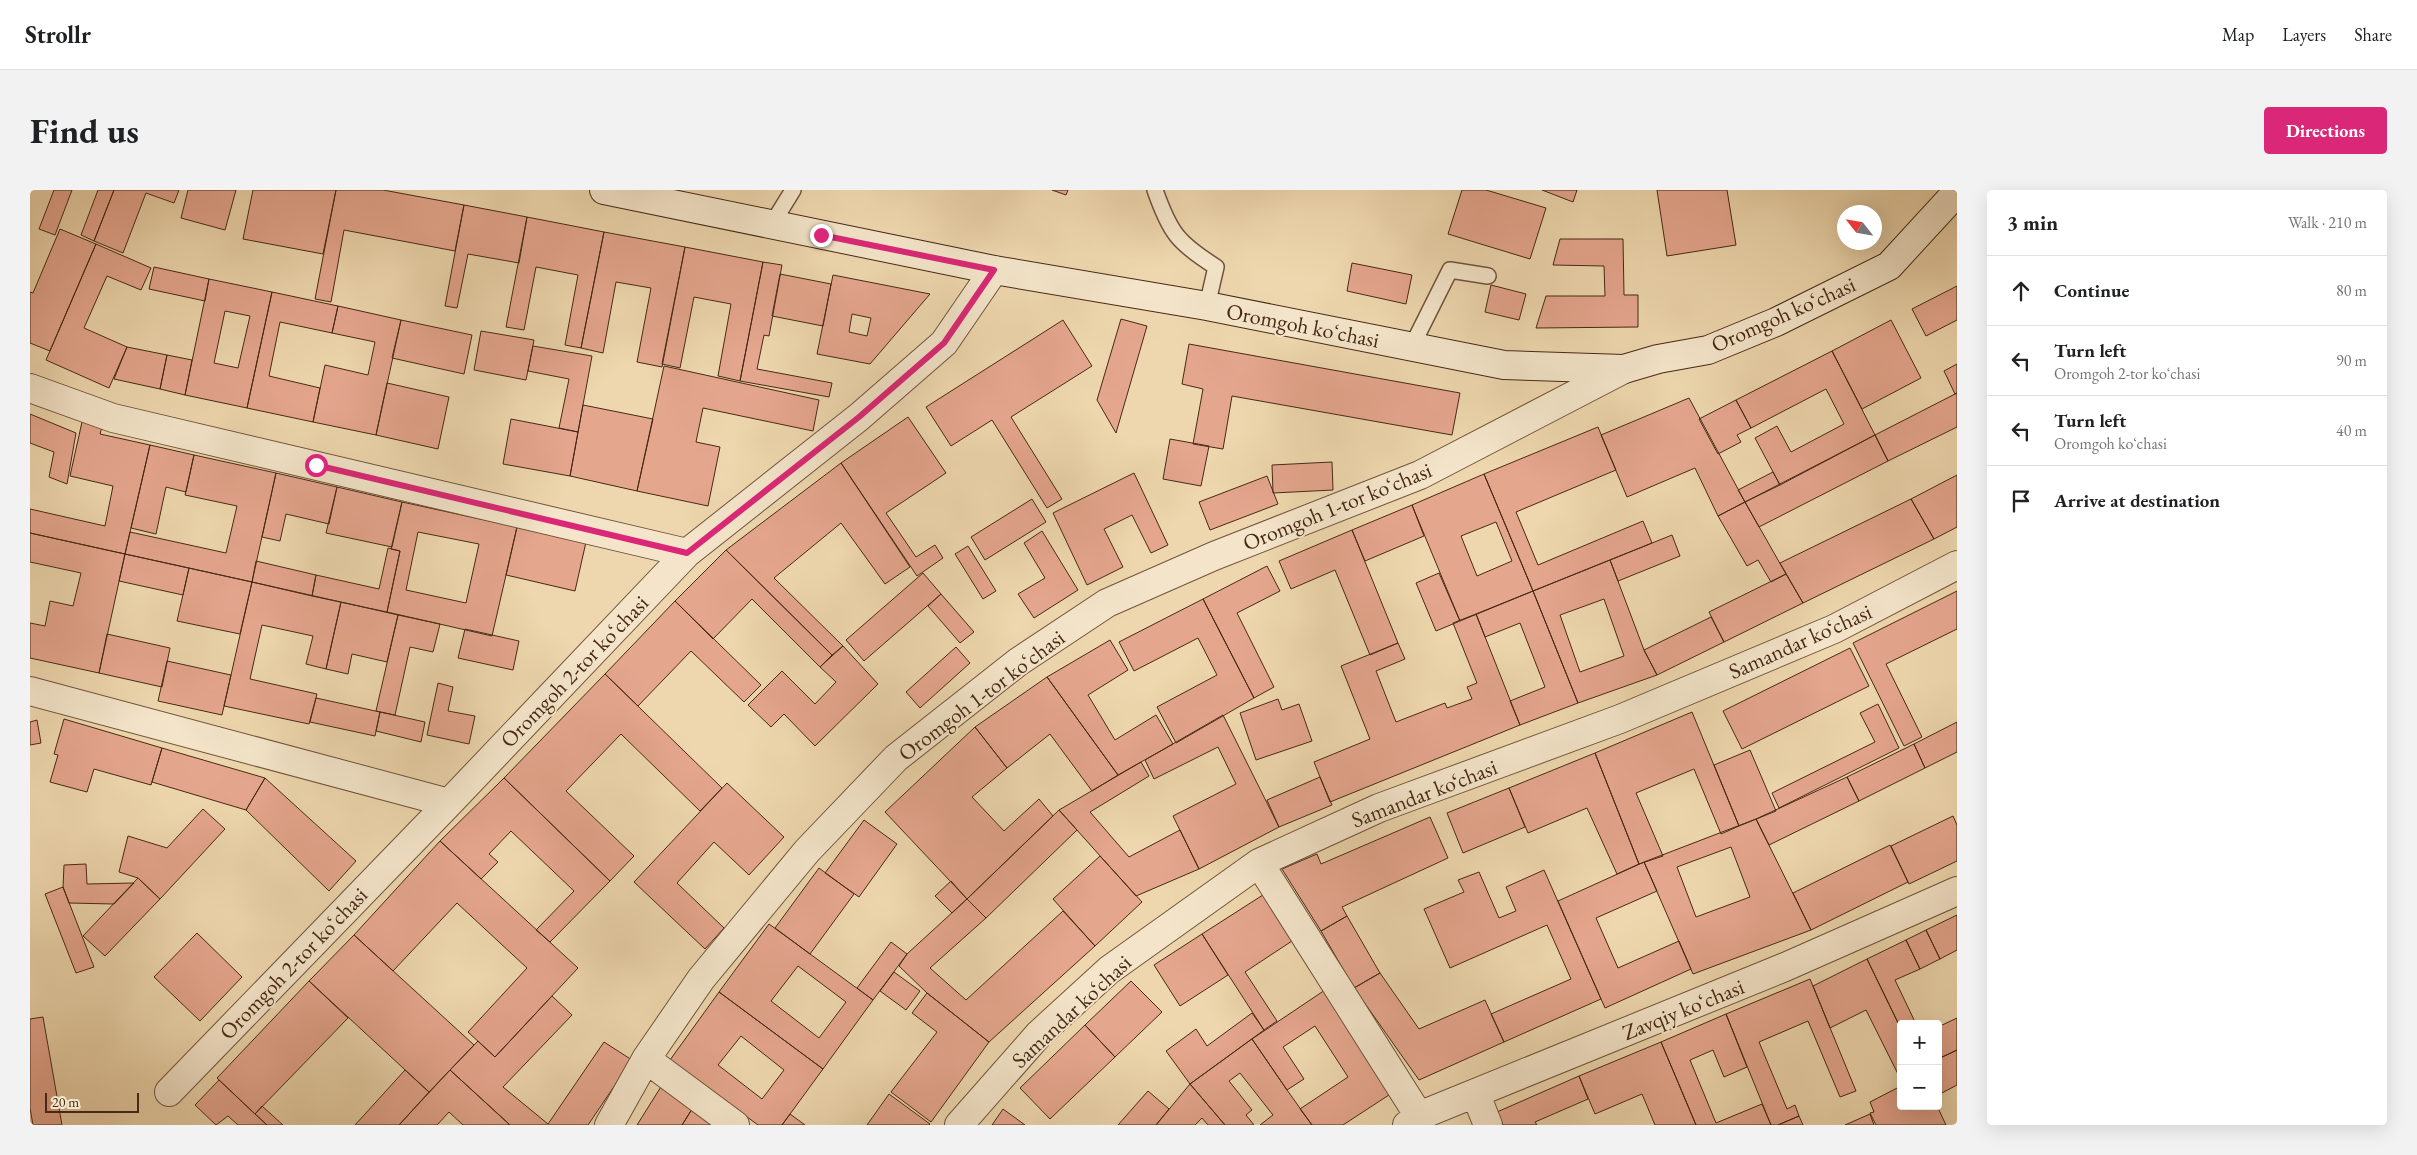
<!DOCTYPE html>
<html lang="en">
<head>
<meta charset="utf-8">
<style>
  :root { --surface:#fff; --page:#f2f2f2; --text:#202124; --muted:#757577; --line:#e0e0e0; --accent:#db2777 }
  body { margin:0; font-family:"EB Garamond",serif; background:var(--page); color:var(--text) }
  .controls { position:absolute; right:15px; bottom:15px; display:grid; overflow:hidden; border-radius:5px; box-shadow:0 5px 20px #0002 }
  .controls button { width:45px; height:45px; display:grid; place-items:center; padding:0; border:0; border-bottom:1px solid var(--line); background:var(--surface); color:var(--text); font:25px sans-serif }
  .compass { position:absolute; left:1807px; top:15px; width:45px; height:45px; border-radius:50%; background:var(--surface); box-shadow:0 5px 20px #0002; rotate:301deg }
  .scale { position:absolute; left:15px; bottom:12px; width:94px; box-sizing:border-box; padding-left:5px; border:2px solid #472915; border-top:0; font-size:14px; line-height:18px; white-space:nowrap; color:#472915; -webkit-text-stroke:4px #f4e5ca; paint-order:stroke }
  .stop { position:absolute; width:15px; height:15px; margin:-11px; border:4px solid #db2777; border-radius:50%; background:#fff }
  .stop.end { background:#db2777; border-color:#fff; box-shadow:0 1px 5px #0008 }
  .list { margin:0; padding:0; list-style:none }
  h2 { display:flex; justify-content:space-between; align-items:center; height:65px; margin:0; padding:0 20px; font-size:21px }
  h2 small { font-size:16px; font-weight:400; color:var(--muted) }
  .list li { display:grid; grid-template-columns:32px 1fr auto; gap:15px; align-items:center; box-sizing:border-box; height:70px; padding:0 20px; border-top:1px solid var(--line) }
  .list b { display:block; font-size:19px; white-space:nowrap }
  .list p { margin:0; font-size:16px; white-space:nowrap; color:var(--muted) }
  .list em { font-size:16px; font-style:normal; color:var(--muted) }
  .icon { flex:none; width:28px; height:28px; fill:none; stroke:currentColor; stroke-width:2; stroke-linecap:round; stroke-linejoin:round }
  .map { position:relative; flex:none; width:1927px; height:935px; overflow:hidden; border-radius:5px }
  header { display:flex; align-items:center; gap:30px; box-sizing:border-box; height:70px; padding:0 25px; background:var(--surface); border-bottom:1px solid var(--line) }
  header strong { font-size:24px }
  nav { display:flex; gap:28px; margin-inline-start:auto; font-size:18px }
  .intro { display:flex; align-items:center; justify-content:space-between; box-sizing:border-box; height:120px; padding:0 30px }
  h1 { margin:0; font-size:35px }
  .button { padding:12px 22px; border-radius:5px; background:var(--accent); color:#fff; font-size:18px; font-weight:700 }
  main { display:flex; gap:30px; padding:0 30px }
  aside { flex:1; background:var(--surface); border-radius:5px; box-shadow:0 5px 20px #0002 }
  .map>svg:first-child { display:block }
  .building { fill:#e5a68e; stroke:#472915; fill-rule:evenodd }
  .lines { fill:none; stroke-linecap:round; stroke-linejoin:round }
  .lane-casing { stroke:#71543b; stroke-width:18 }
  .street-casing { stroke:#71543b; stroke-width:30 }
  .secondary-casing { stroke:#472915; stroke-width:30 }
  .lane { stroke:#f4e5ca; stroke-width:15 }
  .street { stroke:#f4e5ca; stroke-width:28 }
  .secondary { stroke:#f4e5ca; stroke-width:28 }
  .route { stroke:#db2777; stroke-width:6 }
  .labels { text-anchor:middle; stroke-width:4; stroke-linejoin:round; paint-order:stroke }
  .street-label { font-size:22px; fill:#472915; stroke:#f4e5ca }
</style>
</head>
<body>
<header>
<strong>Strollr</strong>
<nav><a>Map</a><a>Layers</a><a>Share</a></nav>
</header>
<div class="intro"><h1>Find us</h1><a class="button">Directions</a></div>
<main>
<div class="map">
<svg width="1927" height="935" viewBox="0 0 1927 935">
  <rect width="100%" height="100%" fill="#eed7ae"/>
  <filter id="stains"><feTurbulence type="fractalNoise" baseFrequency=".004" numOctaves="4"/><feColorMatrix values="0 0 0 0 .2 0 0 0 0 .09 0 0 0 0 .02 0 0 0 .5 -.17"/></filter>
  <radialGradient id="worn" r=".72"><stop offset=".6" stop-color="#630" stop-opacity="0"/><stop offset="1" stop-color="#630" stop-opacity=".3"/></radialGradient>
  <!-- building -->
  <path class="building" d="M24,0H42L25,45L9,39Z
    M68,0H84L64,51L51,45Z
    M84,0H149L144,13L116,3L93,63L64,51Z
    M158,0H206L195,40L151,28Z
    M223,0H306L293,64L213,49Z
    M306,0H353L434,15L425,61L314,40L301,112L285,109Z
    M1022,0H1038L1036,5Z
    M1432,0H1456L1516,18L1500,69L1418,44Z
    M1512,0H1547L1543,12Z
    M1627,0H1697L1706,55L1637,66Z
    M434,15L497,27L489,73L438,64L427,118L415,116Z
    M497,27L574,42L551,158L535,155L548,85L506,77L494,140L476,137Z
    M30,39L66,54L20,161L0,153V102L3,103Z
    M574,42L655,57L632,177L607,172L621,98L586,92L573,163L551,158Z
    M1530,49H1593L1594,105H1608V137L1506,138L1516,106H1575L1574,76L1523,75Z
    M66,54L121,78L111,100L77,86L54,138L97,157L79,198L16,170Z
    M655,57L733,72L710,191L688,186L701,114L664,107L650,178L632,174Z
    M733,72L752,75L739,146L734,145L727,179L802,193L799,207L710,191Z
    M1322,73L1382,85L1376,114L1317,101Z
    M124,77L179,89L175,111L119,99Z
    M750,84L801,94L793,136L742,126Z
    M803,85L900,104L840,174L787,164ZM822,124L841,128L837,146L819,142Z
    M179,89L242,102L217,218L155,205ZM195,121L220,126L208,178L184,173Z
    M1461,95L1496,104L1489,130L1455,122Z
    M1927,96V130L1896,146L1882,119Z
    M242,102L308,116L302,143L250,132L239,186L290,198L283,232L217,218Z
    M308,116L371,130L346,245L283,232L295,175L338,185L345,152L302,143Z
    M1091,129L1117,136L1086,243L1067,210Z
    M371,130L442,145L434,184L362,168Z
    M1033,130L1062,176L981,227L1032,309L1017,318L962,230L921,256L896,217Z
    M1861,130L1891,188L1832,219L1802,161Z
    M451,141L504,150L496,190L444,180Z
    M1159,154L1430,203L1422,245L1202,206L1193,259L1163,254L1173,199L1152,194Z
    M503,156L562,166L548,242L529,238L539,189L498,181Z
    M97,157L137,165L130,199L84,189Z
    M1802,161L1845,245L1750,295L1725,248L1747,236L1761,262L1814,234L1796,199L1721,238L1706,210Z
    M137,165L162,170L155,205L130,199Z
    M1927,174V203L1925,204L1914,181Z
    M634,176L789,210L783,241L673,218L666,252L690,257L678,316L607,301Z
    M357,193L419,207L408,259L346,245Z
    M1927,203V237L1858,271L1845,245Z
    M1659,208L1715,312L1688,326L1665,278L1597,307L1571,245Z
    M1706,210L1721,238L1707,245L1711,252L1688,264L1669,229Z
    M553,215L623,229L607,301L540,286Z
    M0,224L46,243L37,294L19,287L24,262L0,253Z
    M878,227L916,283L856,323L886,367L905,355L913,368L887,386L811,273Z
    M481,229L548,242L540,286L473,274Z
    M52,232L72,237L70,244L120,255L95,364L0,343V319L75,336L83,296L40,286Z
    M1568,237L1586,280L1486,322L1508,375L1613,331L1622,353L1503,401L1454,284Z
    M1845,245L1858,271L1729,337L1715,312Z
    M1140,249L1179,256L1171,296L1133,289Z
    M120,255L164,265L156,302L136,297L126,344L101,338Z
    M164,265L246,283L222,392L95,364L100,342L196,363L207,316L155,305Z
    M1302,272L1303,300L1243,303L1242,275Z
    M811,273L880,377L855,394L811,333L744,388L813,456L802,465L696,360Z
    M1743,282L1750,295L1715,312L1708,300Z
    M246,283L307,297L299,334L256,324L250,351L232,347Z
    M1104,283L1138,355L1121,363L1102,325L1074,339L1093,377L1057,395L1023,323Z
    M1454,284L1503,401L1430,431L1382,315ZM1466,332L1482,371L1447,386L1431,346Z
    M1927,285V337L1904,349L1881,309Z
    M1237,286L1248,314L1180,340L1169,312Z
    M307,297L372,312L362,357L296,343Z
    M1002,309L1016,332L955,370L941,347Z
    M1881,309L1904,349L1773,413L1750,373Z
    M372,312L487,337L462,446L357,422L370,361L361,359ZM388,342L449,354L436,413L376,400Z
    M1715,312L1756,384L1741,392L1728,370L1717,376L1688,326Z
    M1382,315L1394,346L1335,371L1322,340Z
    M487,337L556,352L545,401L476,385Z
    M1322,340L1368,453L1340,465L1305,380L1261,399L1249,371Z
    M1012,341L1048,400L1004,428L988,404L1015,388L994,353Z
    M0,343L95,364L69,483L0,468V433L15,436L20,411L43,416L51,383L0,372Z
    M1642,345L1650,366L1588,391L1580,370Z
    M938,356L966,401L953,409L925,364Z
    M358,358L370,361L357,422L282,406L286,385L349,399Z
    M696,360L802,465L790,477L722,409L683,449L645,411Z
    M95,364L159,378L153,405L89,391Z
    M1580,370L1614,460L1627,485L1548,513L1503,401ZM1574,409L1594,466L1550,482L1530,425Z
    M226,371L286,385L282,406L222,392Z
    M1237,376L1250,401L1207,423L1244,497L1224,508L1173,409Z
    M159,378L222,392L210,444L147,431Z
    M893,383L911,404L834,471L816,450Z
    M1409,383L1430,431L1406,441L1386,393Z
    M1756,384L1773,413L1694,452L1679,422Z
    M222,392L311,412L296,479L276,474L283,446L232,435L220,489L287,504L279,534L194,516Z
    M1503,401L1548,513L1490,535L1480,511L1515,497L1490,433L1455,447L1446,424Z
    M1927,401V439L1856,474L1892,547L1874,556L1823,453Z
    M911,404L944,442L930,453L898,416Z
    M1173,409L1224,508L1146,553L1127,517L1187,485L1168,448L1104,481L1089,452Z
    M645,411L731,495L714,512L661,461L608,516L575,484Z
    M311,412L368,425L357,472L322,464L318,484L296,479Z
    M1446,424L1490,535L1300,612L1284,572L1340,549L1311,476L1368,453L1375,469L1346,481L1366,532L1415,513L1417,518L1442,509L1437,497L1447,493L1423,433Z
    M368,425L410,434L403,462L380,457L365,525L346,521Z
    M1681,427L1694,452L1627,485L1614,460Z
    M435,439L489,451L483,480L428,468Z
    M77,444L140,458L132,497L69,483Z
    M1080,450L1098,480L1058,505L1085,550L1126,525L1143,554L1088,585L1017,487Z
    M813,456L848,494L785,556L754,524L741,537L718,515L752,481L785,514L806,492L790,477Z
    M926,457L940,473L890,518L876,502Z
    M1820,458L1839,496L1712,559L1693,521Z
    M137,471L201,485L192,525L128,511Z
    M575,484L692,598L670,621L591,544L536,601L604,666L580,691L474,588Z
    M1017,487L1088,585L1062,601L1020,544L977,578L945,537Z
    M408,493L423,497L418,521L445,526L439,554L397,545Z
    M286,508L350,522L345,546L280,532Z
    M1248,509L1252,520L1269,514L1282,551L1226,570L1210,523Z
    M1848,514L1869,558L1749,618L1742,603L1845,552L1830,523Z
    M350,522L395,532L391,552L346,541Z
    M1662,522L1709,636L1691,644L1664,579L1606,603L1633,666L1609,674L1565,563Z
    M1193,525L1249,637L1169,679L1143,626L1206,594L1188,557L1124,589L1115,570Z
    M34,529L132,558L121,595L64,579L57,602L20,592L28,565L24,564Z
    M7,530L11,553L0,555V532Z
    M1927,532V562L1895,578L1884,554Z
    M945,537L977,578L942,607L974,641L1009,609L1023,626L937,709L855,622Z
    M1884,554L1895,578L1829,611L1817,587Z
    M132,558L235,588L216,620L122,592Z
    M1720,560L1746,621L1709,636L1684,575Z
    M1565,563L1609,674L1587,684L1557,618L1498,643L1479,598Z
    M1111,572L1119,586L1060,622L1099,667L1150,640L1169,679L1106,706L1029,620Z
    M1290,587L1302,615L1249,637L1237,610Z
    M1817,587L1829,611L1739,655L1726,629Z
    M235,588L326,671L299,701L216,620Z
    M474,588L580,691L520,752L506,740L544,701L481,641L459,664L468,672L451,689L410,651Z
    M697,593L754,647L719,685L684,652L647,693L694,738L675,759L604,692Z
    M1479,598L1495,637L1433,663L1417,623Z
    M173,619L195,639L130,709L108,688L89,682L98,646L137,658Z
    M1029,620L1047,640L956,728L937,709Z
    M1923,626L1927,635V671L1879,694L1861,656Z
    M1400,627L1418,668L1312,717L1317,726L1291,741L1252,679L1287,664L1291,674Z
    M1726,629L1781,740L1663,784L1614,672ZM1701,657L1720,707L1666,727L1647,677Z
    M834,630L867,654L829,707L795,683Z
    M410,651L548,778L465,867L438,842L497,778L427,713L363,781L324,745Z
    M1860,655L1878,692L1781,740L1763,703Z
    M1070,666L1112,712L1065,756L1023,709Z
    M1614,672L1627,701L1566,728L1588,778L1649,751L1661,779L1575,818L1528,711Z
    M56,674L57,694L104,693L84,714L39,713L33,697L34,675Z
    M789,678L824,704L780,764L745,738Z
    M1514,680L1571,809L1474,852L1461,824L1541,789L1517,735L1420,778L1394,719L1434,702L1428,690L1449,682L1469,728L1486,721L1476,697Z
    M108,688L130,709L75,766L53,746Z
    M921,691L937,709L922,723L905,706Z
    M33,697L64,777L46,783L15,704Z
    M1236,703L1265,749L1215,782L1247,831L1234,840L1172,744Z
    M937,709L956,728L900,778L936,810L1033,721L1065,756L959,852L897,803L869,776L877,764Z
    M1927,725V760L1910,769L1896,740Z
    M1317,726L1350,783L1324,798L1291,741Z
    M739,734L843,810L793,879L689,802ZM768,776L816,812L789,848L741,811Z
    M1896,740L1910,769L1890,779L1876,750Z
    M167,743L212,787L170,831L124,787Z
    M1172,744L1198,785L1150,816L1124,775Z
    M324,745L444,855L399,902L279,791Z
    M1876,750L1890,779L1865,790L1886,834H1871V839L1837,769Z
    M861,752L877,764L843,810L827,798Z
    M1837,769L1871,839L1870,888L1836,820L1800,838L1783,796Z
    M864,782L890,801L876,820L850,801Z
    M1350,783L1389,839L1455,810L1474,852L1389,890L1324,798Z
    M1780,789L1826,901L1810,907L1778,831L1729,852L1757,919L1765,915L1769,926L1748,935H1741L1696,824Z
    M279,791L318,828L225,924L187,888Z
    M1101,791L1132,822L1085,867L1055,835Z
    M1295,800L1362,903L1313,935H1282L1270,919L1318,887L1285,836L1253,857L1274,889L1257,900L1222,849Z
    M689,802L793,879L752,935H728L640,870ZM711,846L754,880L732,909L688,875Z
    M897,803L959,852L901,932L861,902L907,842L882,823Z
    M522,806L542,825L473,897L518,934L574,852L602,870L558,935H480L420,880L448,851L465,867Z
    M1222,823L1234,840L1160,894L1136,861L1166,839L1177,856Z
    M1696,824L1717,877L1694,887L1683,860L1660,870L1686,933L1732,914L1741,935H1666L1631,852Z
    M13,827L32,935H3L0,918V829Z
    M1927,828V860L1908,869V837Z
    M1055,835L1085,867L1020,929L990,898Z
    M1222,849L1257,900L1282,935H1230L1243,925L1210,883L1199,891L1222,920L1216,925L1224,935H1195L1160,894Z
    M1631,852L1666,935H1625L1612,904L1565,924L1549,886Z
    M1927,860V895L1908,905V869Z
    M375,880L399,902L369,935H325Z
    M420,880L479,934L478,935H433L419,922L407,935H369Z
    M1549,886L1558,909L1505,932L1507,935H1473L1467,922Z
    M189,890L225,924L237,935H208L198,926L186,935L165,915Z
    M634,892L664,916L652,935H607Z
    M1160,894L1195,935H1178L1172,928L1165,935H1126Z
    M1871,896V916H1907L1916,935H1846L1840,923L1844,922L1840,912Z
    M1118,901L1139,919L1126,935H1088Z
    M859,904L900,934L899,935H837Z
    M232,916L253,935H237L225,924Z
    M664,916L690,935H652Z
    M973,919L995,935H962Z
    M760,924L775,935H752Z
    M1840,924L1844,935H1815Z
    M1769,926L1773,935H1748Z"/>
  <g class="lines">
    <!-- lane casing -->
    <g class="lane-casing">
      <path id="lane" d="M1125,0C1140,43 1148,53 1186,77L1177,116
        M742,34L763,0
        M1382,156L1420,80L1458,86"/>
    </g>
    <!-- street casing -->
    <g class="street-casing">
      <path id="street" d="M0,198L83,228L657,363
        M0,501L419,613
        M1229,673L1389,926
        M616,869L705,935
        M139,902L419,613L657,363L829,227L914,153L964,80
        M1446,905L1458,935
        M579,935L616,869L671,789L777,661L866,568L988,472L1077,413L1184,366L1390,285L1594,179
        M929,935L1009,844L1079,780L1229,673L1349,618L1590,529L1804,439L1927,375
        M1377,935L1389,926L1755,777L1927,701"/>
    </g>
    <!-- secondary casing -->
    <g class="secondary-casing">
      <path id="secondary" d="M574,0L964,80L1177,116L1474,175L1594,179L1628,169L1678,160L1746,132L1859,76L1927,2"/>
    </g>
    <!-- lane -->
    <use href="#lane" class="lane"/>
    <!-- street -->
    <use href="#street" class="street"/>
    <!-- secondary -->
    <use href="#secondary" class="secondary"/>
  </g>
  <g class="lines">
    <!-- route -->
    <path class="route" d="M286,275L657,363L829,227L914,153L964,80L791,45"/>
  </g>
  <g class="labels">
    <!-- street labels -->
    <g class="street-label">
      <text transform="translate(1753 124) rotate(-24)" y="8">Oromgoh koʻchasi</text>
      <text transform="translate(1273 135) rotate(11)" y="8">Oromgoh koʻchasi</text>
      <text transform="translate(1307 316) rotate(-22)" y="8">Oromgoh 1-tor koʻchasi</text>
      <text transform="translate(1770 451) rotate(-24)" y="8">Samandar ko‘chasi</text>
      <text transform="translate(544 481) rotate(-46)" y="8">Oromgoh 2-tor koʻchasi</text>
      <text transform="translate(951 505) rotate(-37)" y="8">Oromgoh 1-tor koʻchasi</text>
      <text transform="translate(1394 603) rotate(-21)" y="8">Samandar ko‘chasi</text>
      <text transform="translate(263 773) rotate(-46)" y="8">Oromgoh 2-tor koʻchasi</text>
      <text transform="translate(1653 819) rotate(-22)" y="8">Zavqiy koʻchasi</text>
      <text transform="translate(1041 821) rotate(-43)" y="8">Samandar ko‘chasi</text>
    </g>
  </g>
  <rect width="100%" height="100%" filter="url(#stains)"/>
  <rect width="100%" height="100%" fill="url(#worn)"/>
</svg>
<div class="controls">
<button>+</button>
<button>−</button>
</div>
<svg class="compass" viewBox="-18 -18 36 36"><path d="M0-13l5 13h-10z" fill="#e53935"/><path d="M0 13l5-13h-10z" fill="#757577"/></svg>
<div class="scale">20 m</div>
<div class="stop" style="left:286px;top:275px"></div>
<div class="stop end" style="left:791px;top:45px"></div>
</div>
<aside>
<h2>3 min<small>Walk · 210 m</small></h2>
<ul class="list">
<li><svg class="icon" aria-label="ahead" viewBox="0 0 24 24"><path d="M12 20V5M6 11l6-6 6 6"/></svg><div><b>Continue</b></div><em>80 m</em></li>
<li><svg class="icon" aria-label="left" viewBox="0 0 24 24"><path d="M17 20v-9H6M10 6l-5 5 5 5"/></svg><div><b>Turn left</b><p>Oromgoh 2-tor koʻchasi</p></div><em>90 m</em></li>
<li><svg class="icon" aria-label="left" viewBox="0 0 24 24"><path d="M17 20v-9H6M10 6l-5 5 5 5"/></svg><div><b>Turn left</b><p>Oromgoh koʻchasi</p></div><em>40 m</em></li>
<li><svg class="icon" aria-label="arrive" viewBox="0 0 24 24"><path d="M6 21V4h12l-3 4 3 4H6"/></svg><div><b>Arrive at destination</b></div></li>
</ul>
</aside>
</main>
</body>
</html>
